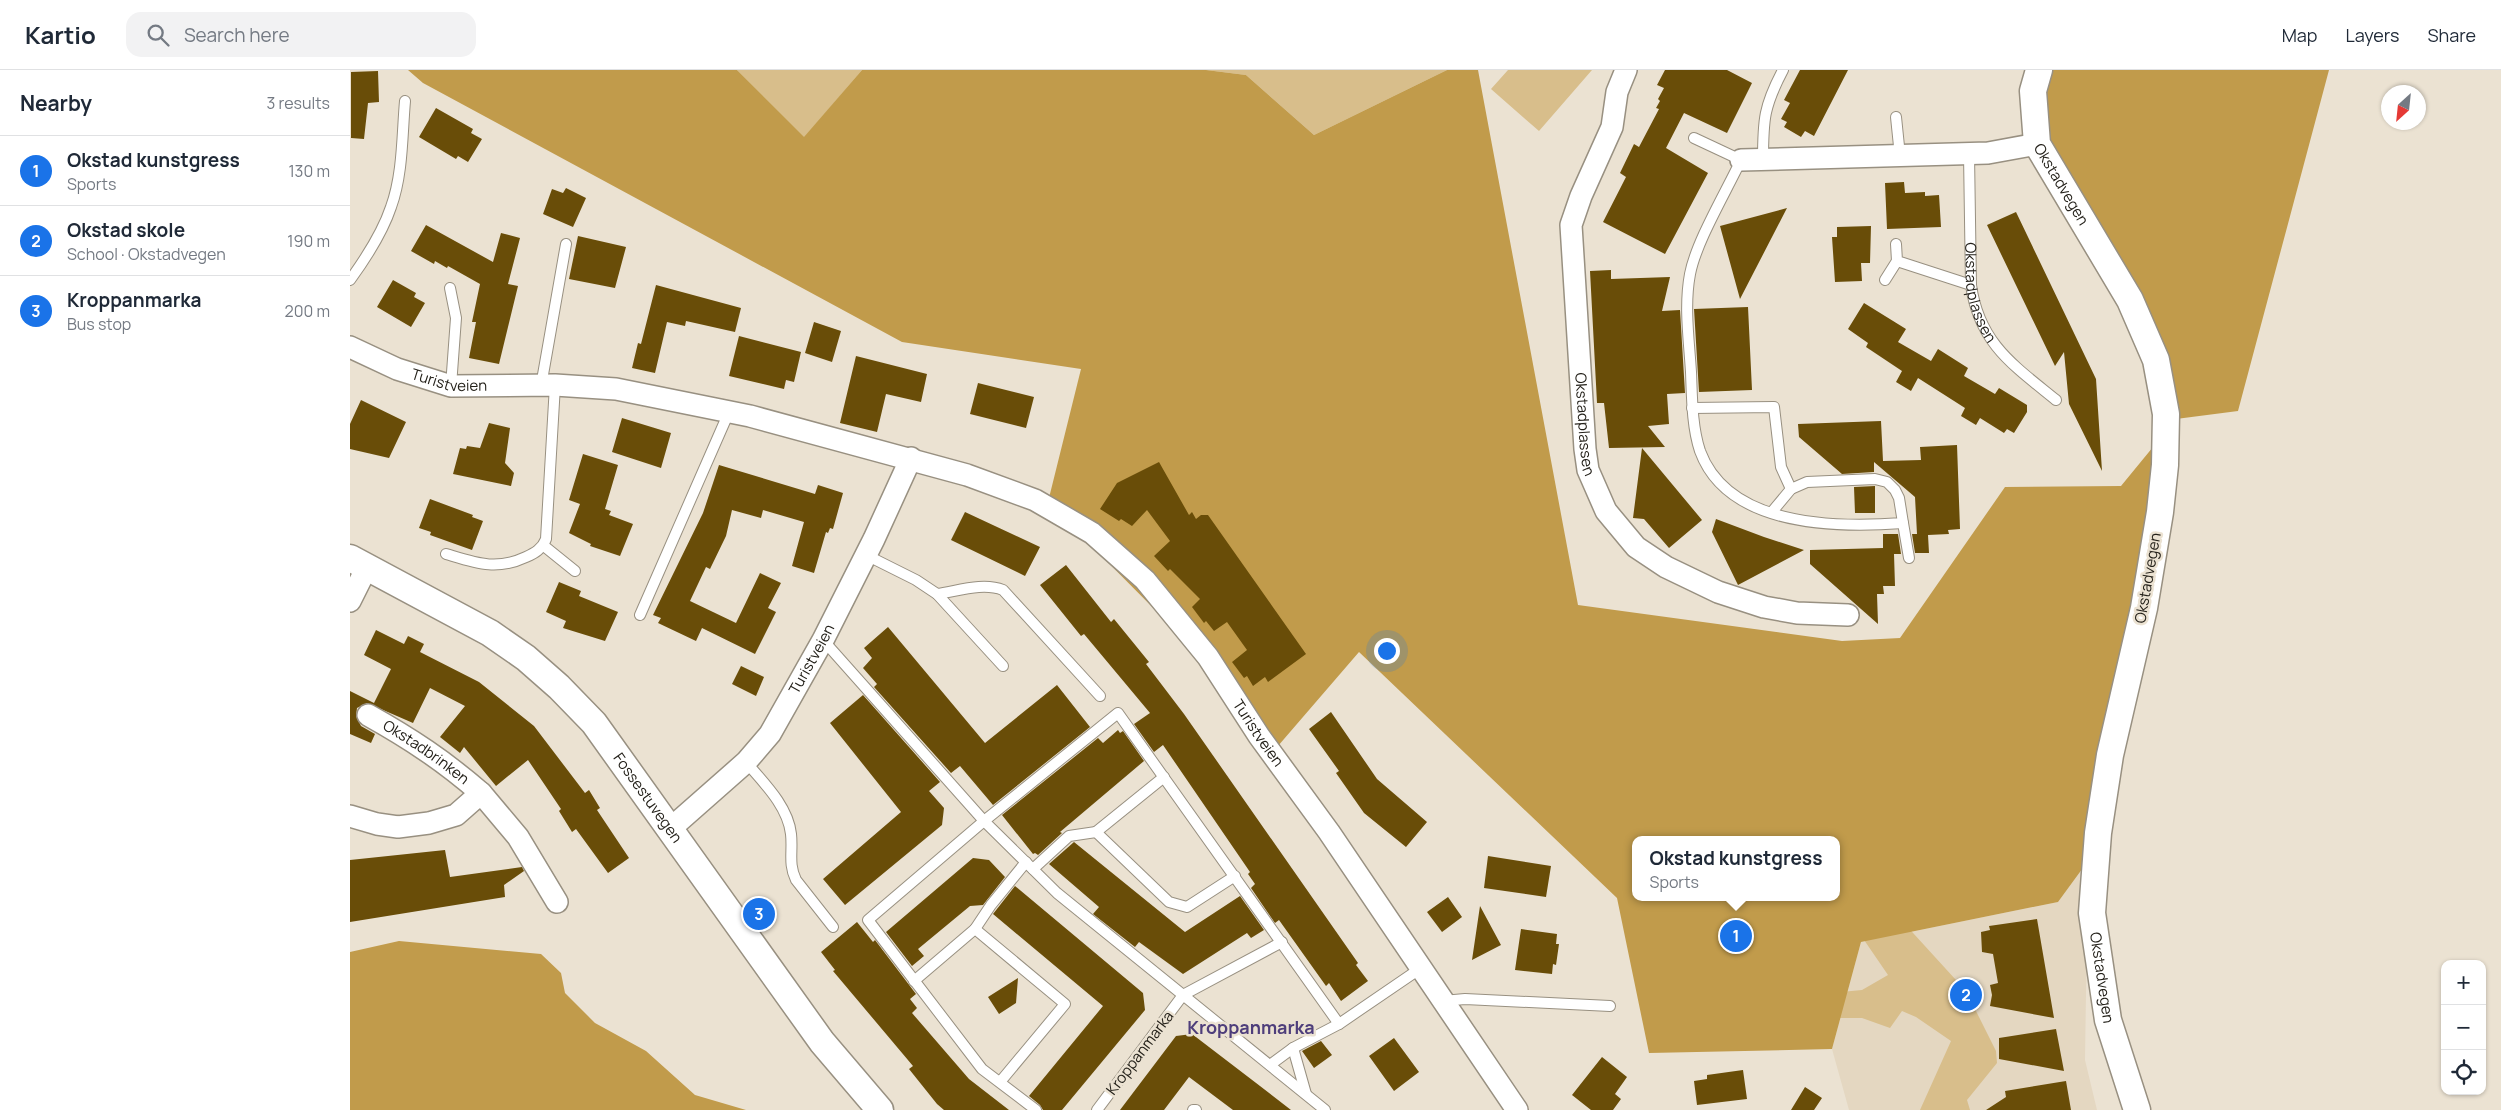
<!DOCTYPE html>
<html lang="en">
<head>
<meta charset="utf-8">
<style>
  :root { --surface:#fff; --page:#f2f2f3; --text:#1f2937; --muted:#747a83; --line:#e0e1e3; --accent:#1a73e8 }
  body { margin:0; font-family:Manrope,sans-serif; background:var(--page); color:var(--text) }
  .controls { position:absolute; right:15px; bottom:15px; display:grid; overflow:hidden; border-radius:10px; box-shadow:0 1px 4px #0004 }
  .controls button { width:45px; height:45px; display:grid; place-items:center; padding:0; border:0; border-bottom:1px solid var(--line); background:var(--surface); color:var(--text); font:25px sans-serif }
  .compass { position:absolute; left:2031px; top:15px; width:45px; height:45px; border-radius:50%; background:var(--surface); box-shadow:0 1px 4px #0004; rotate:207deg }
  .you { position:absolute; left:1036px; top:580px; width:18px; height:18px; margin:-12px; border:4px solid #fff; border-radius:50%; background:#1a73e8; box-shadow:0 0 0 8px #1a73e833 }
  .badge { display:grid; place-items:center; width:32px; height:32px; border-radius:50%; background:var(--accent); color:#fff; font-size:16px; font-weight:700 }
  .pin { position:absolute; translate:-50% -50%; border:2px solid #fff; box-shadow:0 1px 5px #0006 }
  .popup { position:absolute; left:1282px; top:766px; width:208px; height:65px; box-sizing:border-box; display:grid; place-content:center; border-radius:10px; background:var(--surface); filter:drop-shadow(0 1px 4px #0005); font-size:16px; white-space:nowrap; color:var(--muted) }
  .popup b { font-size:19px; color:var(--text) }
  .popup::after { content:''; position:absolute; left:50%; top:100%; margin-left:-10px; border:10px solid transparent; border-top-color:var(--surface) }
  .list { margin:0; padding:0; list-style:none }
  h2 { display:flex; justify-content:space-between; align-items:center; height:65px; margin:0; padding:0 20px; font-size:21px }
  h2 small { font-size:16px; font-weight:400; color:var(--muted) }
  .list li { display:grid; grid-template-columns:32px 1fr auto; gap:15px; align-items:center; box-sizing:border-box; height:70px; padding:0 20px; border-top:1px solid var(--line) }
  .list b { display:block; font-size:19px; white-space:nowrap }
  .list p { margin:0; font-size:16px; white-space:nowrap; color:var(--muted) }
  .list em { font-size:16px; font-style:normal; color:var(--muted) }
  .icon { flex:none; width:28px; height:28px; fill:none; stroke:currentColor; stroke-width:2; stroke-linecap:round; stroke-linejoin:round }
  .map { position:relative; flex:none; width:2151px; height:1040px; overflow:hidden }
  header { display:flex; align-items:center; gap:30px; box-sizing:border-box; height:70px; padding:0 25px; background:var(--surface); border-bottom:1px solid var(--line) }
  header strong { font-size:24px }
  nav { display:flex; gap:28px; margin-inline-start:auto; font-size:18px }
  .search { width:350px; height:45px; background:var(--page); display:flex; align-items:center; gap:12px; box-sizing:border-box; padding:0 18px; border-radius:15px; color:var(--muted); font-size:19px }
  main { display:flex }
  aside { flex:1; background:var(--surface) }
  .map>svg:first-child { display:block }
  .built { fill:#e4d7c1 }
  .green { fill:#d8be8b }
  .forest { fill:#c19b4b; fill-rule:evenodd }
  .building { fill:#694d08 }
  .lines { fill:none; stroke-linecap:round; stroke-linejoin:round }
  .service-casing { stroke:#989081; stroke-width:12 }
  .minor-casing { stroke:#989081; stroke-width:24 }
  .tertiary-casing { stroke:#989081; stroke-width:29 }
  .service { stroke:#fff; stroke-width:10 }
  .minor { stroke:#fff; stroke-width:21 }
  .tertiary { stroke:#fff; stroke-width:26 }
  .labels { text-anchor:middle; stroke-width:5; stroke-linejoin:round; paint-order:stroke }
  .street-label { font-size:15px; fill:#24211a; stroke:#ebe2d2 }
  .quarter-label { font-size:18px; font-weight:bold; fill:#4e3e7b; stroke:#ebe2d2 }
</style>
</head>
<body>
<header>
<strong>Kartio</strong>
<div class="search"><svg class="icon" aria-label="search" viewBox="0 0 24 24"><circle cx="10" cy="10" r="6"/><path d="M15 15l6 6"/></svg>Search here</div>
<nav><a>Map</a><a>Layers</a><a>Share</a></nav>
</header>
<main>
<aside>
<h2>Nearby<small>3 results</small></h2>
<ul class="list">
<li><span class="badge">1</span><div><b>Okstad kunstgress</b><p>Sports</p></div><em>130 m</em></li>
<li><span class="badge">2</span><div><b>Okstad skole</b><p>School · Okstadvegen</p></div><em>190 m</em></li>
<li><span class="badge">3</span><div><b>Kroppanmarka</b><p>Bus stop</p></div><em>200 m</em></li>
</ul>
</aside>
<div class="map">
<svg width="2151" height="1040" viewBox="0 0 2151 1040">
  <rect width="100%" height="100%" fill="#ebe2d2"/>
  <!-- built -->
  <path class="built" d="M1738,791L1735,990L1747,1040H1499L1482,979L1511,872L1708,832Z"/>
  <!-- green -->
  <path class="green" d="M387,0H512L454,68Z
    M856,0H1097L964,65L896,5Z
    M1158,0H1242L1189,61L1141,19Z
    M1543,841L1616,921L1646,981L1647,993L1617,1030L1620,1040H1570L1601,971L1566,947L1552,941L1540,958L1512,948H1488L1491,922L1512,920L1538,905L1512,867Z"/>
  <!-- forest -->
  <path class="forest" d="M58,0H387L454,67L512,0H856L896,5L964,65L1097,0H1128L1228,535L1492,571L1550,568L1655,417L1771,416L1826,349L1770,210L1687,84L1692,0H1979L1888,341L1826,349L1738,791L1708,832L1511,872L1482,979L1299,983L1267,828L1009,582L916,690L832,567L698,432L731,299L552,272L73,13ZM1286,770H1486V827H1286Z
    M49,871L191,884L211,903L215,923L245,953L296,981L345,1025L396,1040H0V882Z"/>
  <!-- building -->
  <path class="building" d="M1315,0H1377L1402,13L1377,63L1334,43L1316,78L1358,103L1315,184L1253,152L1276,107L1270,103L1284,74L1289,77L1309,39L1306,38L1310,31L1308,29L1314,18L1307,15Z
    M1450,0H1498L1464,66L1455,61L1451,67L1434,57L1437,52L1431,49L1440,33L1434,30Z
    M28,1L29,32L18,33L14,69L1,68V2Z
    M86,38L123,59L121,63L132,69L118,92L108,86L106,89L69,67Z
    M1554,112L1555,123L1575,122V126L1589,125L1591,157L1537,159L1535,113Z
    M216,118L236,128L223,157L193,144L202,119L213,123Z
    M1437,138L1390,229L1370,156Z
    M1666,142L1746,309L1752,401L1719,334L1714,282L1705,296L1637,155Z
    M76,155L143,192L151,163L170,168L158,214L168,216L149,294L119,288L126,252H122L130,214L98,196L97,198L85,191L84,194L61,181Z
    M1521,156L1520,193H1511L1512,211L1485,212L1482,167H1487V157Z
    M228,166L276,177L265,218L219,209Z
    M1261,200V209L1320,207L1312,241L1330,240L1335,323L1317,324L1319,354L1298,356L1315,377L1259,378L1254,333H1247L1240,201Z
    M43,210L66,223L64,227L75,233L61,257L27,237Z
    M306,215L391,238L385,262L336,251L335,256L317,252L305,303L282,298L288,273L291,274Z
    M1514,233L1556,259L1548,272L1581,291L1588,279L1618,298L1614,306L1645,324L1649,318L1677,335V342L1664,363L1657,359L1654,363L1630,348L1626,355L1611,346L1615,338L1568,308L1561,321L1546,312L1552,301L1516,277L1518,273L1498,259Z
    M1398,237L1402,320L1349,322L1344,239Z
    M464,252L491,261L482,292L455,283Z
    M389,266L451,282L444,312L436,310L434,319L379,306Z
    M506,286L577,304L571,332L536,324L527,362L490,353Z
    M628,313L684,327L676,358L620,344Z
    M11,330L56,352L39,388L0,379V354Z
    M272,348L321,363L311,398L262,382Z
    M1531,351L1533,391L1571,390L1570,377L1607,375L1610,459L1598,460L1599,464L1578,465L1579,483H1565L1562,464H1567L1565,427L1524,392V402L1492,404L1449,367L1448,354Z
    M139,353L160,358L155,393L164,403L161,416L103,404L110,378L116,379L117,376L130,378Z
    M1292,378L1352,450L1319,478L1294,449L1283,448Z
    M233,384L268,395L255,439L261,441L259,445L283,454L270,486L240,476L241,474L219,463L230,434L219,430Z
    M809,392L839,445L842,442L846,449L851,445H858L956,584L918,612L915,607L903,616L897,606L894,608L882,592L897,580L877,552L864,561L856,551L854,553L842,537L850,529L820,499L818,501L804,486L820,471L797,440L782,456L771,449L769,451L750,439L767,413Z
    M369,395L465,424L468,415L493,423L483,459L480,458L478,463L476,462L464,503L442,496L454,452L413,440L411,448L382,440L376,466L360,499L356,497L340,531L386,553L410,503L431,513L418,538L426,542L405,584L352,558L346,571L308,553L311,548L303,545L353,443Z
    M1525,416V443H1505L1504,417Z
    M80,429L123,445L122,447L133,451L122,480L80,465L81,462L69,458Z
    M615,442L690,477L675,506L601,470Z
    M1366,449L1414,467L1454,480L1388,515L1362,462Z
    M1533,464H1548L1551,484H1544L1545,516H1533L1534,524H1527L1528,554L1460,494V480L1533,478Z
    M716,495L761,552L764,549L799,592L796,594L834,644L1008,893L1006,895L1018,911L991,931L979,913L976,916L929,850L925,853L901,818L905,814L898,804L900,802L813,675L804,682L784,654L800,643L734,564L731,566L690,515Z
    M209,512L231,521L229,526L268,542L255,571L213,558L216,551L196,542Z
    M538,557L635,673L707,615L740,657L643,735L610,696L601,703L524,617L527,614L513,598L522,588L514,578Z
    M26,560L54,574L58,566L74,574L70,582L129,612L184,656L235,723L239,720L250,738L247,740L279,788L258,803L226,759L222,762L209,741L211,739L178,690L146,716L114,677L110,683L90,667L115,636L80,618L63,653L17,633L7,638L6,646L11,656L25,664L21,673L0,664V621L24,633L41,599L14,585Z
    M391,596L414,607L406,626L382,614Z
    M513,625L590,712L579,721L594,738L592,755L495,835L473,809L551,742L480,653Z
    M981,642L1027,709L1077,752L1056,777L1014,743L986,703L989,701L959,659Z
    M768,660L770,663L773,661L794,691L710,762L712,763L688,785L685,783L683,784L652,745L748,668L753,673Z
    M724,772L835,862L890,826L914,860L901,868L897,863L833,904L789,872L785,877L743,844L749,837L699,794Z
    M95,780L100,807L172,797L174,801L154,815L155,827L0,852V790Z
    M1138,786L1201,796L1196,827L1134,818Z
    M623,788L639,790L655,807L633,835L620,836L568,879L574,886L562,896L536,862Z
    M665,816L793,923L795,940L712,1040H693L690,1035L679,1026L753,936L643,844Z
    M1098,827L1112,847L1092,862L1077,842Z
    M1130,836L1151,875L1122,890Z
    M1687,849L1704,948L1640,936L1642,925L1640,915L1648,913L1643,884L1632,882L1631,862L1640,860L1639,856Z
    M507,852L523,872L525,870L566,924L560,929L567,938L562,943L619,1009L659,1040H594L587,1034L559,999L563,996L483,901L485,900L471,882Z
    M1171,859L1207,864L1206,874H1209L1206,895L1203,894L1202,904L1165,900Z
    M668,908L666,933L649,944L638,927Z
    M1706,959L1714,1001L1649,989V968Z
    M842,964L910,1016L941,1040H883L839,1007L814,1040H770L826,966Z
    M1044,968L1069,1002L1044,1021L1019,986Z
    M971,971L982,985L964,998L952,981Z
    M1252,987L1277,1007L1265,1024L1271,1029L1263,1040H1241L1222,1025Z
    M1393,1000L1397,1029L1347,1035L1344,1011L1357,1009V1005Z
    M1716,1011L1721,1040H1636L1656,1027L1655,1021Z
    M1455,1017L1472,1028L1464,1040H1441Z"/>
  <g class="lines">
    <!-- service casing -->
    <g class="service-casing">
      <g id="service">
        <path d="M1546,47L1550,86"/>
        <path d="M1344,68L1391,90C1376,122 1346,172 1340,204C1334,236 1339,270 1341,302C1342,328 1342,357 1350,381C1378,457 1487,458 1553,453L1549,428L1545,420L1537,412L1525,409L1457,412L1441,419L1421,443"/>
        <path id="s1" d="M1619,84L1621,215C1629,273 1663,295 1706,330"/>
        <path d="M1413,90C1413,49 1414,36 1433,0"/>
        <path d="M1546,174L1547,191L1621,215"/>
        <path d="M0,210C16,188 32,164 41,137C53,104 52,65 55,31"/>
        <path d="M1535,210L1547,191"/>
        <path d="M100,218L106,248L101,316"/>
        <path d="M191,316L216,174"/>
        <path d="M1342,338L1424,337L1431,397L1441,419"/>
        <path d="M1553,453L1559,488"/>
        <path d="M194,476L225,501"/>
        <path d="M96,484C126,493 146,501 176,487C185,483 192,479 196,469L205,315"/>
        <path d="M516,485L566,510L587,524L653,596"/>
        <path d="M587,524C608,521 633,512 653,520L750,626"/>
        <path d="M290,545L379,342"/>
        <path d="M473,570L634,751L707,823L975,1040"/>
        <path d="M396,692C413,712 438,736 441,764C443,781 438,794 446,810L483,857"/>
        <path d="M814,707L746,762L819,832L837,837L885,806"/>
        <path d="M683,799L719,766L746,762"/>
        <path d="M625,859L641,835L676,792"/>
        <path d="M564,911L625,859L715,934L650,1012"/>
        <path d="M1093,931L1115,929L1260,936"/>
        <path d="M920,995L943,978"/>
        <path d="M956,1024L943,978L989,954L1071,898"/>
        <path d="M686,1040L632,999L518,850L634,751L768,643L989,954"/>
        <path d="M747,1040L833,925L932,872"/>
        <path d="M843,1040H846"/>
      </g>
    </g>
    <!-- minor casing -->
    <g class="minor-casing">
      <g id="minor">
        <path id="s2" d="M1276,0L1267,22L1262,57L1231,126L1221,155L1235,379L1238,400L1256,441L1286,477L1316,497L1368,522L1414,537L1447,543L1498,545"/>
        <path d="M1391,90L1638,83L1687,74"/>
        <path id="s3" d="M0,277L47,299L101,316L205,315L266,319L400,346L617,405L685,430L742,463L795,510L858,587L909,666L979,762L1167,1040"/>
        <path d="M0,531L17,497"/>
        <path id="s4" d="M18,645C61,669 94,691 131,723"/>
        <path d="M0,746L27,754L48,757L79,753L106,745L131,723L168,767L207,832"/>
        <path id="s5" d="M320,759L396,692L420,664L473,570L524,469L561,388"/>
      </g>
    </g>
    <!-- tertiary casing -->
    <g class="tertiary-casing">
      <g id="tertiary">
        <path id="s6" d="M1689,0L1683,21L1687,74L1780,230L1806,290L1816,344L1815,395L1810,442L1794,538L1760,685L1748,763L1742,843L1758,950L1787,1040"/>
        <path id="s7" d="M0,488L140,563L176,588L209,617L244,653L472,972L530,1040"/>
      </g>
    </g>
    <!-- service -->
    <use href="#service" class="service"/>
    <!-- minor -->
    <use href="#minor" class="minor"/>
    <!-- tertiary -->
    <use href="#tertiary" class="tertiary"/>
  </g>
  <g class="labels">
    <!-- street labels -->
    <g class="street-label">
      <text dy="5" stroke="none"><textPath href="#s6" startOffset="122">Okstadvegen</textPath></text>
      <text dy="5" stroke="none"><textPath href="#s1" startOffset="140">Okstadplassen</textPath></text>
      <text dy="5" stroke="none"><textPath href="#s3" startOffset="106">Turistveien</textPath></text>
      <text dy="5" stroke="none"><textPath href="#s2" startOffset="365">Okstadplassen</textPath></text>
      <text transform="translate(1798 508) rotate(-80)" y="5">Okstadvegen</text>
      <text dy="5" stroke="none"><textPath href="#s5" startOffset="224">Turistveien</textPath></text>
      <text dy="5" stroke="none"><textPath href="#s3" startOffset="1035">Turistveien</textPath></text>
      <text dy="5" stroke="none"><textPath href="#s4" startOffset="69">Okstadbrinken</textPath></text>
      <text dy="5" stroke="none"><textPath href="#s7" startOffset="389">Fossestuvegen</textPath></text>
      <text dy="5" stroke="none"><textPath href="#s6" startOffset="948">Okstadvegen</textPath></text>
      <text transform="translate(790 983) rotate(-53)" y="5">Kroppanmarka</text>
    </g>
    <!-- quarter labels -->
    <g class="quarter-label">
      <text x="901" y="964">Kroppanmarka</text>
    </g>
  </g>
</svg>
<div class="controls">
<button>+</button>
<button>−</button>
<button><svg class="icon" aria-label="locate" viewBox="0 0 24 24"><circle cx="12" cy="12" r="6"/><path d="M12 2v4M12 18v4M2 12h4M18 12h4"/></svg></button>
</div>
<svg class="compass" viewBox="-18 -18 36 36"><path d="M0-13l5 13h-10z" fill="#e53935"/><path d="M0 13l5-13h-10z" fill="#747a83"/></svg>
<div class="you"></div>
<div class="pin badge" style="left:1386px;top:866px">1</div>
<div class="popup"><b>Okstad kunstgress</b>Sports</div>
<div class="pin badge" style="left:1616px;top:925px">2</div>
<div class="pin badge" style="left:409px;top:844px">3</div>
</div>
</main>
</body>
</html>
